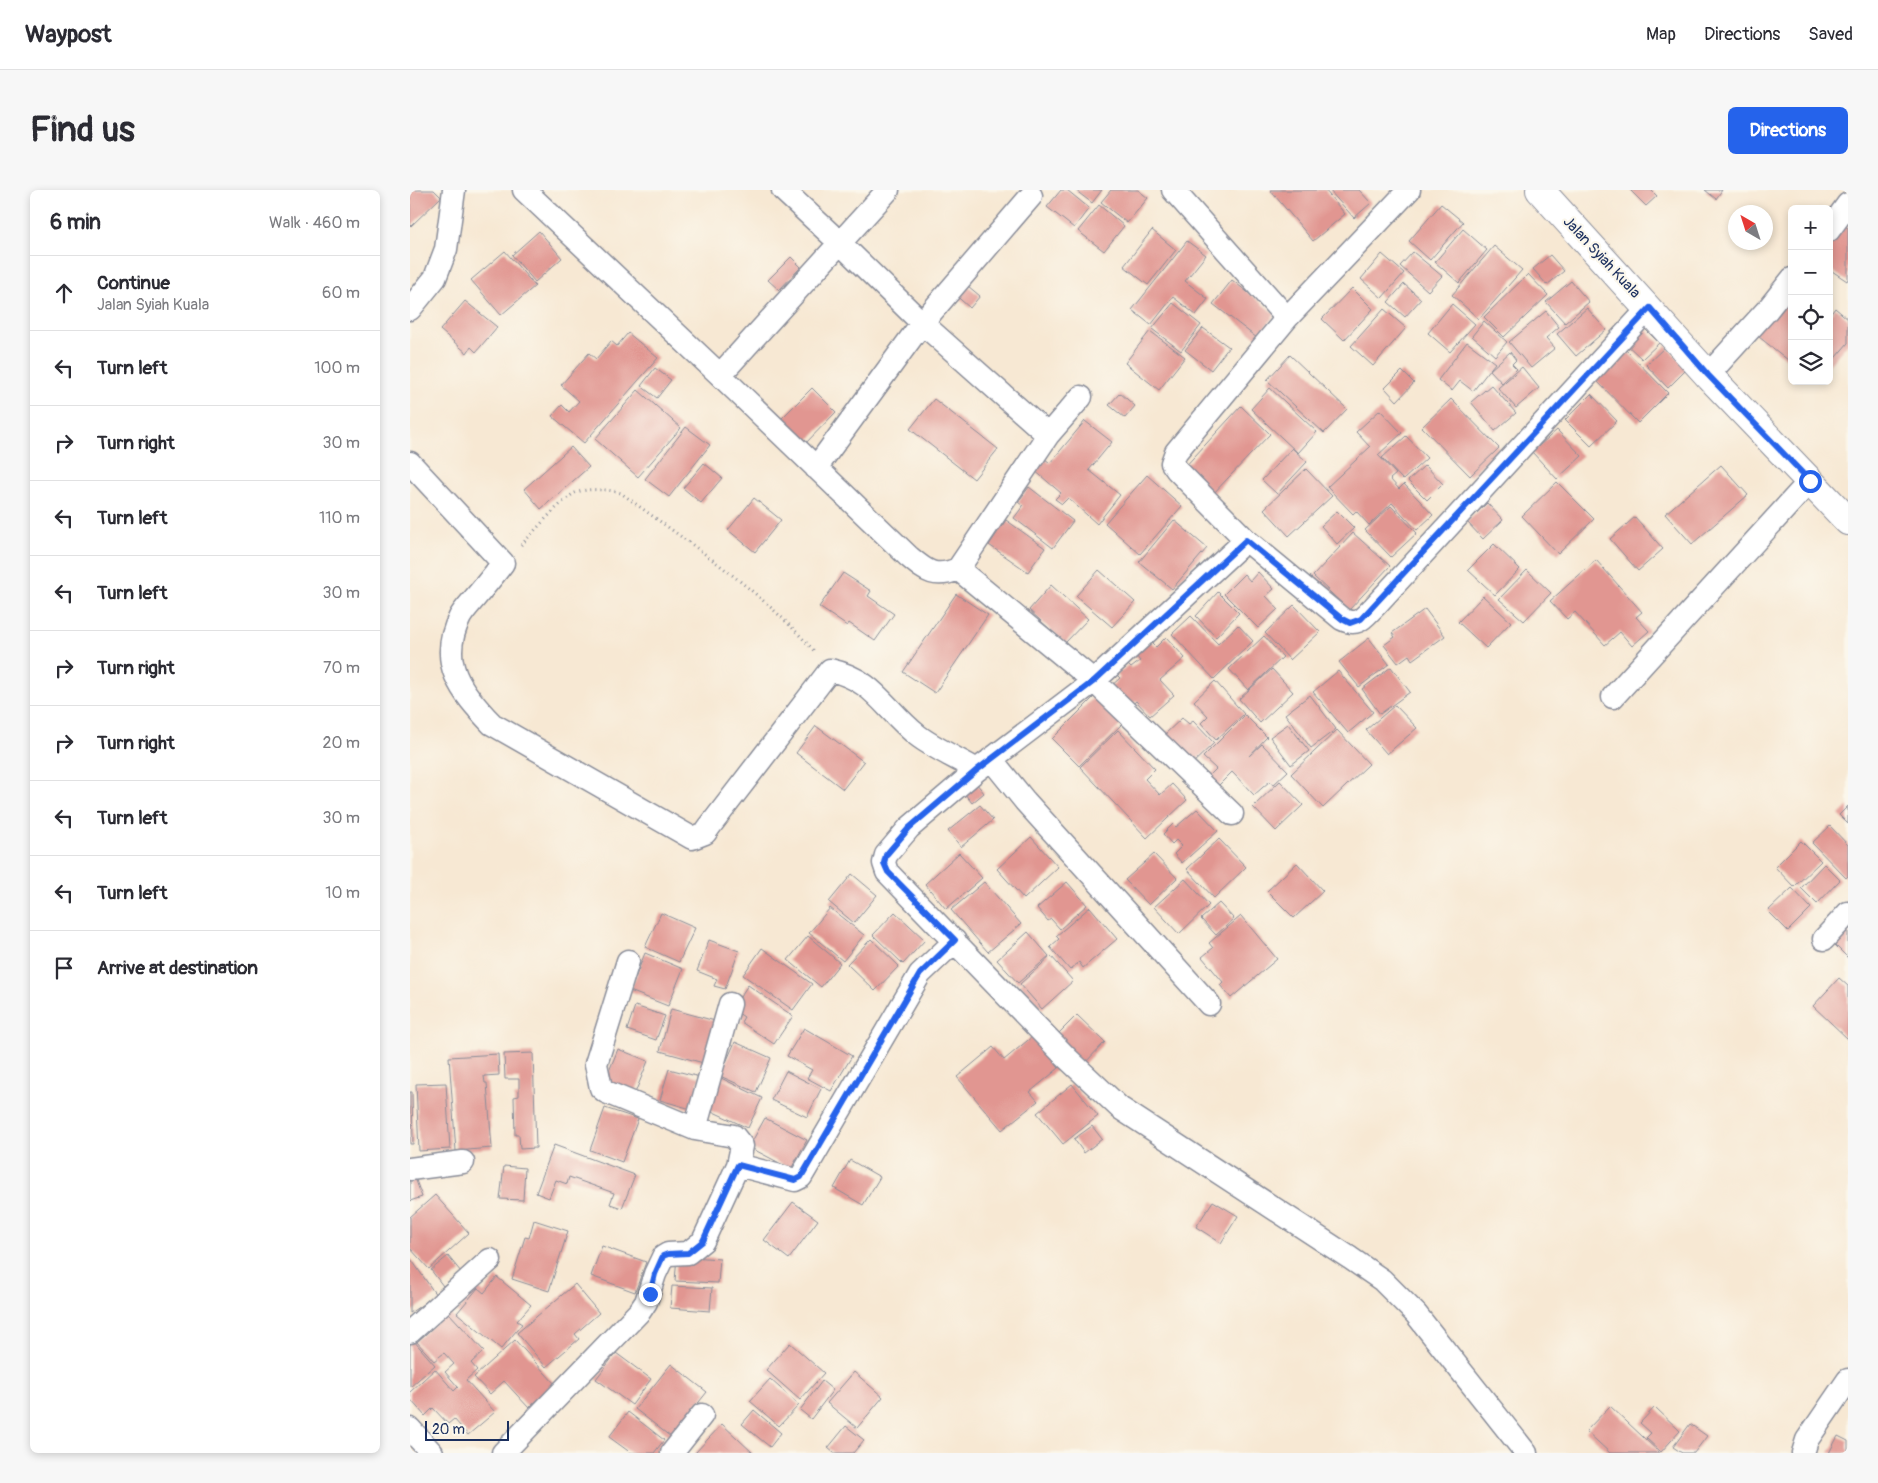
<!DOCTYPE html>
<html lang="en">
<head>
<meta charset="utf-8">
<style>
  :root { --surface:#fff; --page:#f7f7f7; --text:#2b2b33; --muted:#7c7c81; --line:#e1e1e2; --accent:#2563eb }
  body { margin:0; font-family:Pangolin,sans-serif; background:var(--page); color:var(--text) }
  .controls { position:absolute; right:15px; top:15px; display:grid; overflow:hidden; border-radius:8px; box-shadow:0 2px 8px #0003 }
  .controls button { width:45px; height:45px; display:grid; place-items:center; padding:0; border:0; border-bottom:1px solid var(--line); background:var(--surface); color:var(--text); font:25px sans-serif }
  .compass { position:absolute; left:1318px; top:15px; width:45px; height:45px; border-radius:50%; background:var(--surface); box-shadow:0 2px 8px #0003; rotate:321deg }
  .scale { position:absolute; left:15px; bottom:12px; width:84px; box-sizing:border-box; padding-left:5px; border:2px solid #1b2f5e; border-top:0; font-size:14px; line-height:18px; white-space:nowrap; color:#1b2f5e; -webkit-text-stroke:4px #fbf7ec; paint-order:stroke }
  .stop { position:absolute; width:15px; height:15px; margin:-11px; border:4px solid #2563eb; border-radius:50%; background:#fff }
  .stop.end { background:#2563eb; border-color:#fff; box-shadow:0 1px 5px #0008 }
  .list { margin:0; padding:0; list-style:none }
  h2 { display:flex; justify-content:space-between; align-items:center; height:65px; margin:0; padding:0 20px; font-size:21px }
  h2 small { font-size:16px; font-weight:400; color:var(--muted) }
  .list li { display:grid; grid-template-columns:32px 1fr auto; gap:15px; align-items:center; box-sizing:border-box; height:75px; padding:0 20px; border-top:1px solid var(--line) }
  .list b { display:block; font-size:19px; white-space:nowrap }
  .list p { margin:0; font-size:16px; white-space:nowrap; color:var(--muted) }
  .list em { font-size:16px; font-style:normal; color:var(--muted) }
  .icon { flex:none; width:28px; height:28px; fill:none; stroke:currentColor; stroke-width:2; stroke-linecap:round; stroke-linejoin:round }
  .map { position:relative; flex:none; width:1438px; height:1263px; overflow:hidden; border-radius:8px }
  header { display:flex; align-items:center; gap:30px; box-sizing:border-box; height:70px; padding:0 25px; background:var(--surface); border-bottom:1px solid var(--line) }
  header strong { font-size:24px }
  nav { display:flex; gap:28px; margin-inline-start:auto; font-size:18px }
  .intro { display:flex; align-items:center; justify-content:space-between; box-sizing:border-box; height:120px; padding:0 30px }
  h1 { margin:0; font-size:35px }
  .button { padding:12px 22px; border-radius:8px; background:var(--accent); color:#fff; font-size:18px; font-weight:700 }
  main { display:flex; gap:30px; padding:0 30px }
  aside { flex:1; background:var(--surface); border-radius:8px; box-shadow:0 2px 8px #0003 }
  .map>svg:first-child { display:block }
  .building { fill:#e19691 }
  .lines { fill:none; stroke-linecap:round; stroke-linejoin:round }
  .minor-casing { stroke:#898c98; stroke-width:25 }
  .tertiary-casing { stroke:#898c98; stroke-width:30 }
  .path { stroke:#898c98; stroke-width:3; stroke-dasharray:1 4; stroke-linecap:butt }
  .minor { stroke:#fff; stroke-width:22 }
  .tertiary { stroke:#fff; stroke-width:28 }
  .route { stroke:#2563eb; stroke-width:6 }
  .labels { text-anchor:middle; stroke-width:4.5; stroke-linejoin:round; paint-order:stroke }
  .street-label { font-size:15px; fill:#1b2f5e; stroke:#fbf7ec }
</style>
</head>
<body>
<header>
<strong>Waypost</strong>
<nav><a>Map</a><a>Directions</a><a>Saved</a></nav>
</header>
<div class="intro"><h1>Find us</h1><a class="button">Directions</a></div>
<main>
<aside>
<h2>6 min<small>Walk · 460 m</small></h2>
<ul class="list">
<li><svg class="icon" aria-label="ahead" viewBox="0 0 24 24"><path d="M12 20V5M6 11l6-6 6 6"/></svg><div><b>Continue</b><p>Jalan Syiah Kuala</p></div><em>60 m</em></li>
<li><svg class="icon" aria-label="left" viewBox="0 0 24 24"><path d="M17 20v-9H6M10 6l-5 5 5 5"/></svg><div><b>Turn left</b></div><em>100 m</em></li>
<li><svg class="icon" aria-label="right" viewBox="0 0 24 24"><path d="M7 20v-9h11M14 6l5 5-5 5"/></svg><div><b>Turn right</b></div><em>30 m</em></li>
<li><svg class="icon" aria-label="left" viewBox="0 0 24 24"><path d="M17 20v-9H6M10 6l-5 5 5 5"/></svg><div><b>Turn left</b></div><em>110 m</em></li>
<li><svg class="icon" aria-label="left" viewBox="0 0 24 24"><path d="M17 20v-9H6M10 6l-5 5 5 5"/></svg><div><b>Turn left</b></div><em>30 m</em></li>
<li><svg class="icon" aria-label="right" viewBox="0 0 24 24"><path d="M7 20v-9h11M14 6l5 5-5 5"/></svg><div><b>Turn right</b></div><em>70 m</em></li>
<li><svg class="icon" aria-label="right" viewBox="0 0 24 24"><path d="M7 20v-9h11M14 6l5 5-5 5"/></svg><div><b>Turn right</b></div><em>20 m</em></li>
<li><svg class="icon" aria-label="left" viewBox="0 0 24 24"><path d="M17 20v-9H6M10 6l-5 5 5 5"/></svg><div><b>Turn left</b></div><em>30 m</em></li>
<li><svg class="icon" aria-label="left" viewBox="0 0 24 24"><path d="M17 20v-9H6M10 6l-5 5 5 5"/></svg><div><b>Turn left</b></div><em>10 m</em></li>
<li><svg class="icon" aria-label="arrive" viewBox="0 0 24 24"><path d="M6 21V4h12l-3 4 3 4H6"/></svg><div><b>Arrive at destination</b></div></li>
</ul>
</aside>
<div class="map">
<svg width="1438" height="1263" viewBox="0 0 1438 1263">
  <rect width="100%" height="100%" fill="#fbf7ec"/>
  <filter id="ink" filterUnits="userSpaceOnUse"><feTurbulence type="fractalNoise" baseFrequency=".02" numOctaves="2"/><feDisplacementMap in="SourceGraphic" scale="10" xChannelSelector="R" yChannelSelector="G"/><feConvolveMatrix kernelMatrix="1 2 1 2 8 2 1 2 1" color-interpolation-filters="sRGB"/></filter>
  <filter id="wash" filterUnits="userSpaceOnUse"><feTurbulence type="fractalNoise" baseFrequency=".0096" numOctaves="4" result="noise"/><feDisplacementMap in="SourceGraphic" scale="20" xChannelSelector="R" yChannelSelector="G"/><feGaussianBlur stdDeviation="1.12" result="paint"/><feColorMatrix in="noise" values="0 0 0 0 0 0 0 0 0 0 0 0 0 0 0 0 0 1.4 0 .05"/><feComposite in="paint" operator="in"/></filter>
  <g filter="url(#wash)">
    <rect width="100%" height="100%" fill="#f7e8d3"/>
    <g id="blocks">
      <!-- building -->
      <path class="building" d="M0,0H24L31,7L0,37Z
        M651,0H657L679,18L664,38L637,17Z
        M665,0H692L682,13Z
        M701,0H728L738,8L717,33L691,12Z
        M860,0H915L935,24L903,51Z
        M919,0H949L961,13L944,28Z
        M1220,0H1241L1247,6L1236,16Z
        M1295,0H1312L1306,9Z
        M1031,14L1053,32L1020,70L999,51Z
        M689,15L714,36L694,61L668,41Z
        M1430,33L1438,38V89L1437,91L1419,79V49Z
        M1053,39L1077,60L1049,93L1025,72Z
        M742,40L766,60L738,95L714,76Z
        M129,41L152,68L125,92L102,65Z
        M777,51L796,65L775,91L798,109L786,125L763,107L741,135L722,120Z
        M1084,56L1112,80L1069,129L1042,105Z
        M95,61L125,96L91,125L61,90Z
        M1003,62L1032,86L1018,101L990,76Z
        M972,64L994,83L972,108L951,89Z
        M1140,65L1154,81L1137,95L1123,79Z
        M381,67L391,77L369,100L358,90Z
        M1118,84L1138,105L1094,147L1074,127Z
        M822,90L865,124L847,148L803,114Z
        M552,91L570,106L560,118L542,102Z
        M1161,91L1179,112L1155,133L1136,112Z
        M994,94L1011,109L995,127L978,112Z
        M942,98L963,119L934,150L912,129Z
        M1377,104L1382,108V165L1378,170L1344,143Z
        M55,111L87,137L66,162L61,157L57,163L30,140Z
        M763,113L791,135L771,161L742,139Z
        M1042,114L1065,134L1040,162L1018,143Z
        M1177,118L1196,140L1166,166L1147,144Z
        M1425,118L1438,129V153L1419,175V126Z
        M974,119L996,138L963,176L941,156Z
        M1136,121L1149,137L1136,148L1145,158L1121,178L1099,152Z
        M1074,131L1097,152L1085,166L1062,146Z
        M1231,135L1249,153L1232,169L1214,152Z
        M793,138L819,157L801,180L775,160Z
        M740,141L775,167L749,200L715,173Z
        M218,143L248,168L174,253L142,226L152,215L159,222L169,211L151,195L179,163L186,169L201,151L207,156Z
        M1057,152L1085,173L1063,201L1050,191L1042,201L1028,190Z
        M1256,156L1278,178L1258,198L1236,175Z
        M1214,158L1258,203L1228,233L1184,188Z
        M1100,162L1106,170L1102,174L1107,179L1092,193L1080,180Z
        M880,165L937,219L914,243L857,190Z
        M1112,177L1129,198L1106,218L1088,198Z
        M245,178L261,190L247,208L231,196Z
        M992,181L1004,193L987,211L975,198Z
        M1081,195L1106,223L1085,241L1061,212Z
        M402,198L426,222L392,257L367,233Z
        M860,198L907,242L888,263L841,219Z
        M228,200L271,238L228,287L185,249Z
        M710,203L725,216L715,228L699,215Z
        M1181,204L1207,231L1181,256L1155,230Z
        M524,209L588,259L564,289L500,239Z
        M1041,209L1089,258L1060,286L1012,237Z
        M831,216L860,244L800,307L772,280Z
        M970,220L992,243L968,265L986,284L980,289L989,299L994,294L1023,325L1007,340L982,313L959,335L946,321L943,324L917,297L960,257L946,242Z
        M675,231L702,252L679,280L710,305L687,334L658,308L652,314L645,309L651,303L624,280L634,268L640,273Z
        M276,237L300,255L259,307L235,289Z
        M1147,240L1172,266L1147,289L1122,262Z
        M996,246L1017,268L993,290L972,268Z
        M161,257L179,277L131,319L114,299Z
        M882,258L897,272L867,304L852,290Z
        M294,273L312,288L291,313L273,298Z
        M1015,275L1033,294L1017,310L998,291Z
        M1311,275L1338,305L1282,354L1255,324Z
        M896,279L922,306L879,346L854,319Z
        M737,285L772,316L730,364L695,333Z
        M1147,292L1184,329L1148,364L1112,326Z
        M619,297L663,331L643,358L604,328L613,316L608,312Z
        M344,308L371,330L345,362L318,340Z
        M1077,313L1093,330L1073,349L1057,332Z
        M981,316L1007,343L981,367L955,340Z
        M927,321L944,338L927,354L911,336Z
        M1225,327L1253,359L1228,381L1200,349Z
        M596,330L635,358L618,382L579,355Z
        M764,330L797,358L762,399L729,372Z
        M943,343L980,376L939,420L903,386Z
        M1084,354L1110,379L1085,405L1058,380Z
        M1186,370L1232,422L1226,427L1239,441L1222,456L1210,442L1195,455L1165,422L1157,429L1140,411Z
        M689,380L725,412L702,437L666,406Z
        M1117,380L1141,403L1114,431L1089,409Z
        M848,382L864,399L856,406L868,419L848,438L814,404L834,384L840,391Z
        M433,383L461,401L458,406L484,424L465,451L439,433L437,436L409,417Z
        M641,395L678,429L655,453L619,420Z
        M808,402L829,423L806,447L786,426Z
        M546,404L578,425L525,503L493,482Z
        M1073,406L1101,432L1076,458L1048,432Z
        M884,415L910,442L880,470L855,443Z
        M1015,419L1035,446L1002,470L999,465L988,473L974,455L985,447L982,443Z
        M781,426L808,454L828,435L843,451L804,489L762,444Z
        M854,446L873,467L838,500L819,479Z
        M756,447L775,468L750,490L764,505L740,526L726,511L718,518L700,497L710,488L707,485L718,475L721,478L730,471L722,461L737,448L746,457Z
        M959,448L979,474L949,497L929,472Z
        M981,477L1000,502L970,524L952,499Z
        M862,479L883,502L850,533L829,509Z
        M928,481L963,522L938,543L903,502Z
        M805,491L834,524L806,550L791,533L798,526L784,511Z
        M686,505L713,533L669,576L642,549Z
        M900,505L926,539L901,558L875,524Z
        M985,515L1007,538L977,564L956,540Z
        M835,525L857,547L839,566L852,554L878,581L863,595L860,591L844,605L822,582L806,598L796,589L806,579L793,567Z
        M772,528L779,534L783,531L804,553L779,577L754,545Z
        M878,534L899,561L881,575L860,547Z
        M406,536L454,572L433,599L386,563Z
        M708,540L745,579L735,589L750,605L762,594L777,610L737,648L670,577Z
        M927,540L959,574L913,618L881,584Z
        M563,589L574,603L562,613L551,599Z
        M870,591L893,615L866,641L843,617Z
        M570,615L583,630L551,657L538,641Z
        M1438,616V634L1429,625Z
        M787,619L808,641L772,673L764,664L772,656L766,650L762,654L753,644L763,634L766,637Z
        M1420,636L1438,655V686L1436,688L1402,653Z
        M621,647L648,677L614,709L587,679Z
        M809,649L836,677L804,708L777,679Z
        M1391,651L1411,671L1384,697L1365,677Z
        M549,663L572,688L536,719L515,694Z
        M744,664L767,688L739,715L715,690Z
        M887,673L913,701L884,728L857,701Z
        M1414,674L1430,690L1407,714L1391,698Z
        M442,684L467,705L444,733L419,712Z
        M775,689L799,715L769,744L744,717Z
        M574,692L611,734L578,762L541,720Z
        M657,692L677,715L650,739L641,729L638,731L627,718Z
        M1382,698L1401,718L1378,741L1358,721Z
        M809,713L824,729L806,745L791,729Z
        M680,717L707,749L673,778L669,772L660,780L640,757L649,749L646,746Z
        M420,718L454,745L433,771L399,743Z
        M485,722L515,750L493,774L463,745Z
        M251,723L285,738L269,772L235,757Z
        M831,726L867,769L821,808L810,795L813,792L792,767L803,758L799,753Z
        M1438,741V768L1424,754Z
        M618,742L639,766L608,793L587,770Z
        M398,746L430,773L411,797L378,770Z
        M461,749L489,776L465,801L437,774Z
        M299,750L329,761L315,799L304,796L307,789L287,781Z
        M352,758L402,794L383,820L333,785Z
        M235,763L273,779L258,816L220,801Z
        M641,766L663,791L632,819L610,794Z
        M1429,788L1438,796V849L1403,816Z
        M338,795L383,826L364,854L331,832L334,827L322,819Z
        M225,816L255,826L246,850L217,840Z
        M261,819L309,832L297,874L250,861Z
        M667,825L695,852L673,875L645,847Z
        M394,838L442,866L421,901L397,888L402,880L377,866Z
        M623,846L649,878L620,902L628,911L592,940L547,887L583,857L594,870Z
        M325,852L361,868L346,902L310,886Z
        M208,859L238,871L225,903L195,891Z
        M123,863L126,958L110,959L109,945H105L104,907L109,906V889H95L94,864Z
        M88,864L89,885L74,886L75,893H77L82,958L46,961L39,867Z
        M259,879L290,887L281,919L250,910Z
        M376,881L411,899L397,927L361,910Z
        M309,887L352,908L338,938L295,918Z
        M36,893L40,959L9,961L6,894Z
        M662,894L688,926L653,954L627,923Z
        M0,902H2L3,954H0Z
        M195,918L228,929L212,972L180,960Z
        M355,928L397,950L381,979L339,957Z
        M682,936L692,949L674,963L664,949Z
        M144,955L225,985L212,1018L200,1014L204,1003L159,987L157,994L146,990L139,1008L126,1003Z
        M440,970L470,987L453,1015L424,998Z
        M94,976L115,978L113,1010L90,1009Z
        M4,985L12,1007L0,1011V986Z
        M25,1005L59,1043L19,1079L0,1058V1027Z
        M803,1011L828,1026L811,1053L786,1037Z
        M383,1012L408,1030L379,1069L354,1050Z
        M124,1030L158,1041L139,1101L102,1089L115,1047L119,1048Z
        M192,1056L236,1072L225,1102L181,1086Z
        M38,1066L51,1082L33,1096L21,1080Z
        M267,1066L310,1069L308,1093L265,1091Z
        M1,1069L26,1105L0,1123V1070Z
        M87,1087L121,1115L107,1131L112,1134L91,1159L47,1123L68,1098L74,1103Z
        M165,1094L189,1123L165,1144L169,1149L136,1177L107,1143Z
        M262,1096L302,1098L300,1121L260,1118Z
        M38,1122L74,1161L61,1173L67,1180L56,1190L85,1222L58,1245L44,1229L38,1234L23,1218L15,1226L0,1209V1202L25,1179L44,1201L48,1197L35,1182L44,1174L34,1163L24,1171L6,1151Z
        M3,1150L25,1175L0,1197V1153Z
        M105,1150L145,1194L119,1218L94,1191L80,1204L64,1187Z
        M380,1153L414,1183L390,1210L356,1180Z
        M206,1163L241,1189L222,1215L186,1189Z
        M261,1174L297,1202L261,1247L225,1219Z
        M444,1182L473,1207L447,1238L417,1213Z
        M360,1189L389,1215L369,1236L340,1211Z
        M412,1191L423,1200L401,1229L390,1220Z
        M1200,1216L1250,1263H1200L1176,1241Z
        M1245,1217L1270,1241L1251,1262L1236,1248L1241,1243L1230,1233Z
        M344,1220L371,1243L360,1257L332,1234Z
        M218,1222L254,1250L244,1263H221L199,1247Z
        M312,1234L343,1263H285Z
        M1280,1234L1297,1246L1284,1263H1272L1263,1257Z
        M436,1236L454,1250L443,1263H424L418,1258Z
        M1428,1246L1438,1251V1263H1419Z"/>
    </g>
  </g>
  <g filter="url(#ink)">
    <use href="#blocks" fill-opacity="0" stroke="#898c98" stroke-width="1"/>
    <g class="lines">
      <!-- minor casing -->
      <g class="minor-casing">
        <path id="minor" d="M114,0L310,185L498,366C516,381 524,389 548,379L638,245L671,207
          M373,0L430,53L512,133L638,245
          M763,0L877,128
          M999,0L877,128L766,262L762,273L767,280L836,350L932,429C948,437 953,428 964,417L1239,118
          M1419,40L1438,14
          M0,119L25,88L36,59L44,0
          M310,185L478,0
          M1298,185L1358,119L1382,89
          M0,273L93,373C84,385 74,397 64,409C60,414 54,420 50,427C27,472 51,502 82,534L282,648L295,643L300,636L420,480C465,490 474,519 507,545C522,557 550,570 567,580
          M406,278L512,133L621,6
          M836,350L684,491L567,580L499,638L476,665L474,673L477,682L658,869L710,918L940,1068L972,1090L1006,1124L1116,1263
          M548,379L684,491L822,624
          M1203,507L1400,291
          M581,569L615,611L799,814
          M1414,749L1438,723
          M218,771L186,874L191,898L196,902L285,939L324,946L332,956L328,975
          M285,939L320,814
          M0,979L53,972
          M0,1142L80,1070
          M0,1239L22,1263
          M93,1263L230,1121L236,1112L245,1084L253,1067L258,1064L278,1063L293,1051L328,975L385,990L391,987L510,784L545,751
          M262,1263L292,1225
          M1393,1263L1397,1250L1438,1190"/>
      </g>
      <!-- tertiary casing -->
      <g class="tertiary-casing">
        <path id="tertiary" d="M1130,0L1298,185L1438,331"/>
      </g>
      <!-- path -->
      <path class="path" d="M111,355C124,342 150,311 165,303C175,298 200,299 211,303C277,352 349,398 404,461"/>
      <!-- minor -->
      <use href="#minor" class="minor"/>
      <!-- tertiary -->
      <use href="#tertiary" class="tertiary"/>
    </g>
  </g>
  <g class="lines" filter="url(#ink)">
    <!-- route -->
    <path class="route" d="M240,1104L245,1084L253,1066L258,1064L278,1063L293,1051L328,975L385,990L391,987L510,784L545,750L478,682L474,673L476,665L499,638L567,580L684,491L836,350L932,429L940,433L951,429L1240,118L1298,185L1400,291"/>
  </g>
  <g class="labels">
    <!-- street labels -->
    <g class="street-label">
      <text transform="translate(1192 67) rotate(47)" y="5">Jalan Syiah Kuala</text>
    </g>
  </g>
</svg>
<div class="controls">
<button>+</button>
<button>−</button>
<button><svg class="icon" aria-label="locate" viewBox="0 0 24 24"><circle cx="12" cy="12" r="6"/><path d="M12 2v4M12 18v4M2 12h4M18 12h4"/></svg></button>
<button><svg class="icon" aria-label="layers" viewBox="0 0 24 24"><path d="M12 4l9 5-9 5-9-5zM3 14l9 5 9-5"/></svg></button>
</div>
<svg class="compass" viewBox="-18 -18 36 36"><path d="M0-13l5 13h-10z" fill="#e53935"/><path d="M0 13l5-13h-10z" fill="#7c7c81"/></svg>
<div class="scale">20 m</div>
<div class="stop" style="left:1400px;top:291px"></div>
<div class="stop end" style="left:240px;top:1104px"></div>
</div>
</main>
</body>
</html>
